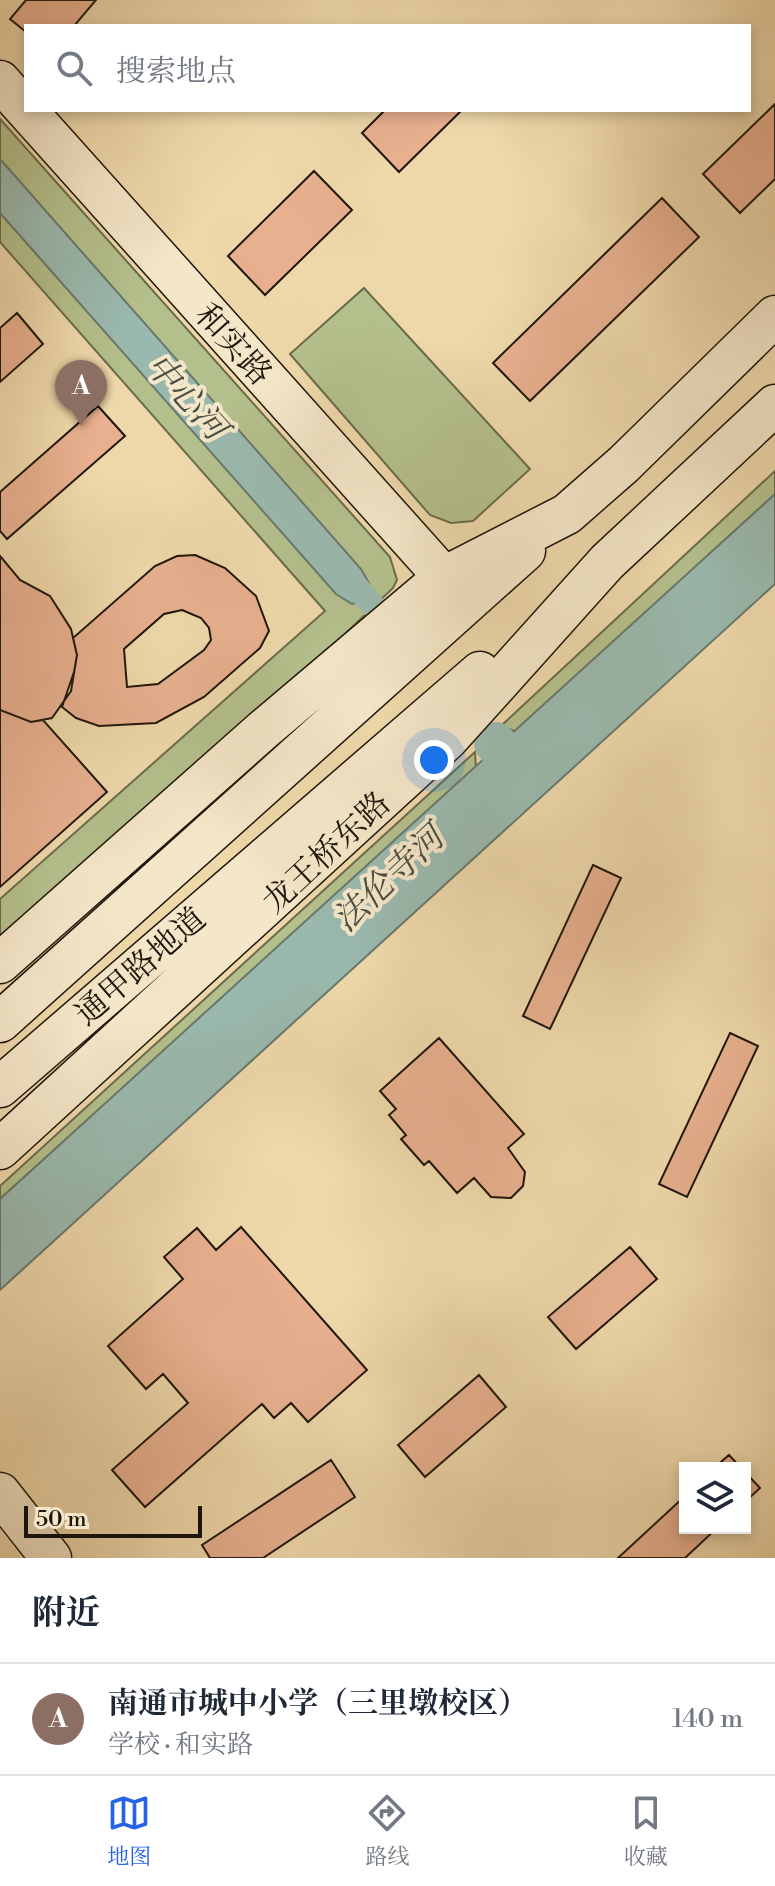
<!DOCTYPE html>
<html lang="zh">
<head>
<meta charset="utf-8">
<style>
  :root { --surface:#fff; --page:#f6f6f7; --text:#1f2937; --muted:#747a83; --line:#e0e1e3; --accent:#2563eb }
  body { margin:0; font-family:"Libre Bodoni","Noto Serif SC",serif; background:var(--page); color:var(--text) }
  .controls { position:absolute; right:24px; bottom:24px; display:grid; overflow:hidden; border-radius:0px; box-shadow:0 4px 12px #0003 }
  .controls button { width:72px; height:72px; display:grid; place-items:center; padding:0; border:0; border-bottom:2px solid var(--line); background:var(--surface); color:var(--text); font:40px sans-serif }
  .scale { position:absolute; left:24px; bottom:20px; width:178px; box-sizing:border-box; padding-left:8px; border:4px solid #1f160b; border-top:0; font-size:22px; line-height:28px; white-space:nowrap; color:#1f160b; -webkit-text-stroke:6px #f4e6c8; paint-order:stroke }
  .you { position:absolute; left:434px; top:760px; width:28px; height:28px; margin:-20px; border:6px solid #fff; border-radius:50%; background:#1a73e8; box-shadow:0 0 0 12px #1a73e833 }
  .badge { display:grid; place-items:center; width:52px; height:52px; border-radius:50%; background:var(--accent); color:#fff; font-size:26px; font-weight:700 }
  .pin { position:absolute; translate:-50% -66px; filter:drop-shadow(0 2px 4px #0008) }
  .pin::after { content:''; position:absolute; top:42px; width:28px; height:24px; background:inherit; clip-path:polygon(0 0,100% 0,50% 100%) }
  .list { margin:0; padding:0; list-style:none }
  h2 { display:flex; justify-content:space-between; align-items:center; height:104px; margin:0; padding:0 32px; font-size:34px }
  h2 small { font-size:26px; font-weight:400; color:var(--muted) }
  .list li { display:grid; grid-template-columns:52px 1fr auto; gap:24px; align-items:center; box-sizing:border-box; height:112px; padding:0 32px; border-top:2px solid var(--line) }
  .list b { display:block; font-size:30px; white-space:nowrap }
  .list p { margin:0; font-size:26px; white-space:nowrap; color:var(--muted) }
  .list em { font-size:26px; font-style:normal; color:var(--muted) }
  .icon { flex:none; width:44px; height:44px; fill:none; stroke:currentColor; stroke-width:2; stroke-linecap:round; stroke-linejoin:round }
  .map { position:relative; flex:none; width:775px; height:1558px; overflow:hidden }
  .search { position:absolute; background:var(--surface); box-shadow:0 4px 12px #0003; left:24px; right:24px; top:24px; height:88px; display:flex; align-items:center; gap:20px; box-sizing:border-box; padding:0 28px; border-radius:0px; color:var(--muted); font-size:30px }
  .sheet { height:216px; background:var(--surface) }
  nav { display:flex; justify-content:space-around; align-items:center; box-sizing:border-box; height:112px; border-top:2px solid var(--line); background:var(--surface); font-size:22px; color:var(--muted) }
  nav a { display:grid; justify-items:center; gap:4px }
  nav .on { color:var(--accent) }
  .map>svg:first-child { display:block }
  .green { fill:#b4c08c; stroke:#6a6b4c; stroke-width:2 }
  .water { fill:#9ab9ae; stroke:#69786d; stroke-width:2 }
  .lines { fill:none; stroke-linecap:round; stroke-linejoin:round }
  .canal { stroke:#9ab9ae; stroke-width:24 }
  .river { stroke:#9ab9ae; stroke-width:42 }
  .building { fill:#e8b08f; stroke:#1f160b; stroke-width:2; fill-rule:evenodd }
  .secondary-casing { stroke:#1f160b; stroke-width:43 }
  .secondary { stroke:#f4e6c8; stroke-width:40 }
  .labels { text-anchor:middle; stroke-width:8; stroke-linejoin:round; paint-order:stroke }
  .street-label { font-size:32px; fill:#1f160b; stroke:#f4e6c8 }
  .water-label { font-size:34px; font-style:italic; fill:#4a4f44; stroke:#f4e6c8 }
</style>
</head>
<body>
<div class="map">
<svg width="775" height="1558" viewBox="0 0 775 1558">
  <rect width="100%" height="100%" fill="#eed8aa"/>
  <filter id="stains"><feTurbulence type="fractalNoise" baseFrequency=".0025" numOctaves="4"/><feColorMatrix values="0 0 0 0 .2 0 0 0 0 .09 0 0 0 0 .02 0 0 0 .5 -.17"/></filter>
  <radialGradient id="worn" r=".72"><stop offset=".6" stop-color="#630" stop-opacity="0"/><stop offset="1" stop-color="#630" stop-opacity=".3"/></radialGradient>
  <!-- green -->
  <path class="green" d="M0,119L390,557L397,580L393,588L346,633L0,944V899L325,611L0,242Z
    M364,288L530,469L473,521L451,523L430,515L290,354Z
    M775,471V494L517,732L501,726Z
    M475,752L476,768L0,1199V1186Z"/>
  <!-- water -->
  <path class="water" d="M0,159L361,569L370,585L368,600L352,604L336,594L0,213Z
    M775,494V584L0,1290V1199Z"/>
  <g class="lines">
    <!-- canal -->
    <path class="canal" d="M347,576L375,608"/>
    <!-- river -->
    <path class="river" d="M495,743L512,763"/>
  </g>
  <!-- building -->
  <path class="building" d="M26,0H96L74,26H26V32L10,19Z
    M775,104V179L740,213L703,174Z
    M385,110H462L399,172L362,133Z
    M314,171L352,210L265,295L228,256Z
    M662,198L699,237L530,401L493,363Z
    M17,313L43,344L0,382V328Z
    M98,406L125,436L7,539L0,531V492Z
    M195,555L225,568L256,596L269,631L260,648L204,697L156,723L99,726L76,718L62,707L74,672L77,655L73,638L155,566L177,556ZM182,610L201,618L209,628L211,640L204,650L158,684L127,687L124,649L164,614Z
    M0,556L20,580L50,596L71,629L77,655L71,691L52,718L31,722L0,710Z
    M0,710L31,722L43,720L107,792L0,887Z
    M593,865L621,878L550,1029L523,1016Z
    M730,1033L758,1046L687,1197L659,1184Z
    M439,1038L524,1134L508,1148L525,1172L523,1186L511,1198L491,1197L474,1178L457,1193L429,1161L424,1165L401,1139L406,1135L389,1115L396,1109L380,1091Z
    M241,1227L367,1370L308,1422L291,1403L274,1418L262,1404L145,1507L112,1470L188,1403L163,1374L146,1389L108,1346L183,1279L164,1257L197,1228L216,1250Z
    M630,1247L657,1279L576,1349L548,1317Z
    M479,1375L506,1407L425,1477L398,1445Z
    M729,1455L741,1468H714Z
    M331,1460L355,1497L263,1558H210L202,1545Z
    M745,1472L760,1488L745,1502Z
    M685,1496V1528H717L685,1558H618Z"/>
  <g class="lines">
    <!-- secondary casing -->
    <g class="secondary-casing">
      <path id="secondary" d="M0,81L444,577
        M0,963L263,730L444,577L567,514L624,464L775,316
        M0,1022L525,551
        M0,1087L480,672
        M0,1149L448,739L607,562L775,405
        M0,1493L51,1558"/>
    </g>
    <!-- secondary -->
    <use href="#secondary" class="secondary"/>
  </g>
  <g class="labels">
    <!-- street labels -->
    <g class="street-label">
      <text transform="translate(234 344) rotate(48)" y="11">和实路</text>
      <text transform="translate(326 852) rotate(-43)" y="11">龙王桥东路</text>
      <text transform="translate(140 966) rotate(-41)" y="11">通甲路地道</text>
    </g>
    <!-- water labels -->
    <g class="water-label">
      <text transform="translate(187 396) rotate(48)" y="12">中心河</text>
      <text transform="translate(388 878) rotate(-43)" y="12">法伦寺河</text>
    </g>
  </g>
  <rect width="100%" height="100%" filter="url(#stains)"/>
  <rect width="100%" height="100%" fill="url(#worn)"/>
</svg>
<div class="controls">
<button><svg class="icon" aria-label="layers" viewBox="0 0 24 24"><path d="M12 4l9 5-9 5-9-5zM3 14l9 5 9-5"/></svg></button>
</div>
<div class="scale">50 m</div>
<div class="you"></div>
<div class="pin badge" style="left:81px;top:426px;background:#8d6e63">A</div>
<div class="search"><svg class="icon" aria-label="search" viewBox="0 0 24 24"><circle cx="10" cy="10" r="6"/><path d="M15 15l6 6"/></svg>搜索地点</div>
</div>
<section class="sheet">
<h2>附近<small></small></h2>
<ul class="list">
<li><span class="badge" style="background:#8d6e63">A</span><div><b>南通市城中小学（三里墩校区）</b><p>学校 · 和实路</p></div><em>140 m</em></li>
</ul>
</section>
<nav>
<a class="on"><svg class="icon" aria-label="map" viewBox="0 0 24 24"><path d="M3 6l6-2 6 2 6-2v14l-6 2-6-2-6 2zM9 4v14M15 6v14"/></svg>地图</a>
<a><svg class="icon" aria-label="directions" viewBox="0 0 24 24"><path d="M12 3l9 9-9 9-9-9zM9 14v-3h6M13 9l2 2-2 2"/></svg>路线</a>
<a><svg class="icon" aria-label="saved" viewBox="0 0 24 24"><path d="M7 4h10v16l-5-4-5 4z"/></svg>收藏</a>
</nav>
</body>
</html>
